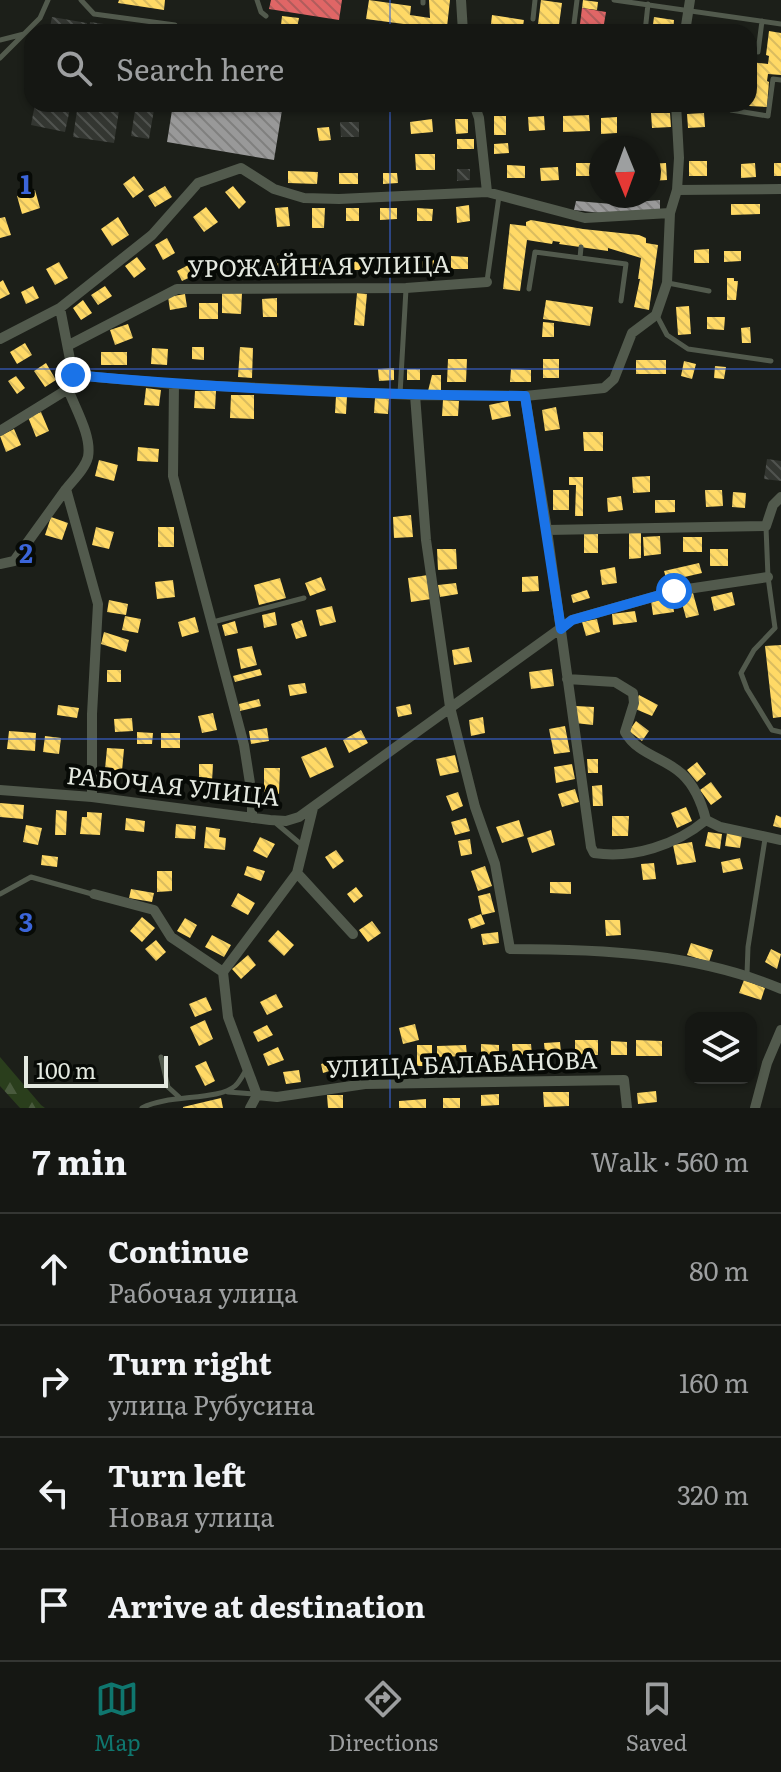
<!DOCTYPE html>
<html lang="en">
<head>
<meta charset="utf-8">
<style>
  :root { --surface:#151713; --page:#1e201c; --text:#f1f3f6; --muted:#9d9fa0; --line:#343633; --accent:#0f766e }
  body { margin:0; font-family:Literata,serif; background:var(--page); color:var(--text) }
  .controls { position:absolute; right:24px; bottom:24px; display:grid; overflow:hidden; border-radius:16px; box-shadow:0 2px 6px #0004 }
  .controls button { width:72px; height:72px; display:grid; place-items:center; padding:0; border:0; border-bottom:2px solid var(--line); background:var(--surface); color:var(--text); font:40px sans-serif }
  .compass { position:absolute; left:589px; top:136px; width:72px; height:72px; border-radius:50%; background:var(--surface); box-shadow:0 2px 6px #0004; rotate:179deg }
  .scale { position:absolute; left:24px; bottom:20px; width:144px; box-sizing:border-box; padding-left:8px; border:4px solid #e4e9e0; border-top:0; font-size:22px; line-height:28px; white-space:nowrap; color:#e4e9e0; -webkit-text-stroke:6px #070a06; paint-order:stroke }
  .stop { position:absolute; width:24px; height:24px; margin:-18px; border:6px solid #1a73e8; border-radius:50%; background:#fff }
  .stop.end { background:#1a73e8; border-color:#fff; box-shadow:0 2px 8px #0008 }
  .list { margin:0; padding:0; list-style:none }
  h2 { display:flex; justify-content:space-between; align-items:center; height:104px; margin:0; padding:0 32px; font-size:34px }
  h2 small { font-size:26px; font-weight:400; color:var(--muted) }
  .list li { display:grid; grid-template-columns:52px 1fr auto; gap:24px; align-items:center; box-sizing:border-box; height:112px; padding:0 32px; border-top:2px solid var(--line) }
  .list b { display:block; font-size:30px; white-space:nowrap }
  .list p { margin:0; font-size:26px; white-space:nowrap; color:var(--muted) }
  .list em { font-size:26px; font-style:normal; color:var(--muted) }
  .icon { flex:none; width:44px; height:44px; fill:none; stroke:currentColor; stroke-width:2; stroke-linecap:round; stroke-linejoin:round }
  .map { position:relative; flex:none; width:781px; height:1108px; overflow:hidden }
  .search { position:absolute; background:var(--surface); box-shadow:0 2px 6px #0004; left:24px; right:24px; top:24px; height:88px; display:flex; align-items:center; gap:20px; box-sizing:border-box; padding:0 28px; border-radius:24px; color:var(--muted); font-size:30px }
  .sheet { height:552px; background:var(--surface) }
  nav { display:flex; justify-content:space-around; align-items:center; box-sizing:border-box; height:112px; border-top:2px solid var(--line); background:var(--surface); font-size:22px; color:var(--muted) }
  nav a { display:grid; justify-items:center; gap:4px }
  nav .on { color:var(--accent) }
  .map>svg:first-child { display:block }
  .forest { fill:url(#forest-firs) }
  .homes { fill:url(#homes-back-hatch) }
  .shops { fill:url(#shops-back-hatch) }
  .industry { fill:url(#industry-back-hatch) }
  .building { fill:url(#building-back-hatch) }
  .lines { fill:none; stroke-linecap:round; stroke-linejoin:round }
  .service { stroke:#525a4d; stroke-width:5 }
  .minor { stroke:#525a4d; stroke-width:10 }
  .route { stroke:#1a73e8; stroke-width:10 }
  .grid { fill:none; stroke:#3b65d9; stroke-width:2; stroke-opacity:0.55 }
  .labels { text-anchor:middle; stroke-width:8; stroke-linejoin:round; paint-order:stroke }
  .street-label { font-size:24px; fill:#e4e9e0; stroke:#070a06 }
  .grid-label { font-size:26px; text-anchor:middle; font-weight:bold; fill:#3b65d9; stroke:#070a06; stroke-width:8; stroke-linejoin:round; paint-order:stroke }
</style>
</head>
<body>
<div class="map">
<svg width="781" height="1108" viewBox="0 0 781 1108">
  <defs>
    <pattern id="forest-firs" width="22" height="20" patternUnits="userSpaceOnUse" patternTransform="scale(2)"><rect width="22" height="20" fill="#2a3e1c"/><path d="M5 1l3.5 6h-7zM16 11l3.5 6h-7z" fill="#495a3d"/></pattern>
    <pattern id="homes-back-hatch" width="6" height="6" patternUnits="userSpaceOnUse" patternTransform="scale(2)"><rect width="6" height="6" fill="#ffd966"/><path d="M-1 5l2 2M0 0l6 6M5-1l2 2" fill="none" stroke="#dabc5f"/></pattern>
    <pattern id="shops-back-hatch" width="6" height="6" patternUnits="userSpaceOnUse" patternTransform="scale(2)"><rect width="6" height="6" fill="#e06666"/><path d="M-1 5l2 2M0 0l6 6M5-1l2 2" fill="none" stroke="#b15c5c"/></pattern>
    <pattern id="industry-back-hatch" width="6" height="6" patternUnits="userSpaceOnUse" patternTransform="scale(2)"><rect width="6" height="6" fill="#999"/><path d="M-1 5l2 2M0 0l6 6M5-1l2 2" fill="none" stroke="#80807f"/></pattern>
    <pattern id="building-back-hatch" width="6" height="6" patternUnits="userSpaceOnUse" patternTransform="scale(2)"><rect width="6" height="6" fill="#333631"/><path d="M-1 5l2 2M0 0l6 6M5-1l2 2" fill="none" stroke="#50534f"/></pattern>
  </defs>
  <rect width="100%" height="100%" fill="#1c1f19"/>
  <!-- forest -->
  <path class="forest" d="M0,1057L41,1105L45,1108H20L0,1086Z"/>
  <!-- homes -->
  <path class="homes" d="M119,0H165L164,10L118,3Z
    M369,0L411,6L410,15L430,18L429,0H450L447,27H449V31L429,28L428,32H410L411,25L366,19Z
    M541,0L562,3L558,32H540L541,25L538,24Z
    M583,0L598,2L597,10L582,8Z
    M492,15L524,20L522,32H490Z
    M282,16L299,18L297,28L281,25Z
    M654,17L674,20L673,32H652Z
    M769,31L781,33V75L768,74L767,81L769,82L767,107L749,106V62L768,64L769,56L766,55Z
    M651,113H670L671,127L652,128Z
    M704,113L705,127L688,128L687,114Z
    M589,115L590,131L563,132V116Z
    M494,116H506V135H494Z
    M544,116L545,130L529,131L528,117Z
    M617,117V133L601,134V118Z
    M432,119L433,132L411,134L410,122Z
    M455,119H468V133L456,134Z
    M329,127L331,140L319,141L317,128Z
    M457,139H474V149H457Z
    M508,143L509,153L494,154V144Z
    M415,154H435V170H416Z
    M689,161H707V176H689Z
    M576,163H595L594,176H576Z
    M666,163L667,180L651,181L649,164Z
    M755,163L756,177L741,178V164Z
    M774,163H781V176H774Z
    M507,165L525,166V178H507Z
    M558,167L559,180L541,181L540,168Z
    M288,171L318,172L317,184L288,183Z
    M339,173H358V184H339Z
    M383,173H397L398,183L383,184Z
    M134,176L144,190L133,198L123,184Z
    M165,186L172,197L155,207L148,196Z
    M233,186L246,202L239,209L225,192Z
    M35,190L40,208L22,214L17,196Z
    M731,204H760V214L731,215Z
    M469,205L470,221L457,223L456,207Z
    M206,207L218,222L204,232L193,217Z
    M288,207L290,226L277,227L275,208Z
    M312,208H325L324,228H312Z
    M346,208H359V221H346Z
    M380,208H397V219L380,220Z
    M417,208L433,209L432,221H417Z
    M5,217L11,235L0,238V218Z
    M118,217L129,235L112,246L101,229Z
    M531,220L583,229L639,235L646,238V243L658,245L649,310L634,307L640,279H638L641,258L608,248V251L559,244L560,242L553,241L552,244L527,240L520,291L503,289L510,224L526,226V222Z
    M167,238L175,253L163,260L155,245Z
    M709,249V263H694V250Z
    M724,251H741V261L724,262Z
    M451,256L468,257V269H451Z
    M137,257L146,269L134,278L125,266Z
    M343,257H362V270H343Z
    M399,257V270L380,271V258Z
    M415,257H434V270L415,271Z
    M290,259V272L272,273V260Z
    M309,259H325V271H309Z
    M255,260L256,274L240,275L239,261Z
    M59,262L68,278L55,285L46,269Z
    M194,262L199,273L182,281L177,271Z
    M727,278H734V281H738L736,300H727Z
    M3,280L10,294L0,299V282Z
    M33,286L39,298L26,304L21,292Z
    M105,286L112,296L98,305L91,295Z
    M222,292L242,293L241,314L222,313Z
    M357,293L367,294L364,326L354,325Z
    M185,294L187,307L170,310L168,297Z
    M277,298V317H263L262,299Z
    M83,300L92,313L81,320L73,308Z
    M546,300L593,307L590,326L543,319Z
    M199,303H218V319H199Z
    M689,306L691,334L678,335L676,307Z
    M707,317H725L724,330L707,329Z
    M543,322L554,323V337H542Z
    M128,324L133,338L115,345L110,330Z
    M750,327L751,343H742L741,328Z
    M25,343L32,355L17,364L10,352Z
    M192,347H204V360L192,359Z
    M240,347L253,348L252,378L238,377Z
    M152,348L168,349L167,365L151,364Z
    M101,352H127V365H101Z
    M448,359H467L466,382H447Z
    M543,359H559V378H543Z
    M636,360H666V374H636Z
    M684,361L696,364L692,379L681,376Z
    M46,363L56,380L45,387L34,371Z
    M715,366L726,367L724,379L714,378Z
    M394,368V380L379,381L378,369Z
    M407,369H420V380H407Z
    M511,369L531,370V382H510Z
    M432,375H441V391H428Z
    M16,376L25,388L17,394L8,381Z
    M146,388L161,390L159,406L144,405Z
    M195,391H216L215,409L194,408Z
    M231,395H254V419L230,418Z
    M336,396H347L346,414L335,413Z
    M375,398H389L388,414L374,413Z
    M443,400L459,401L458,416H442Z
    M508,401L511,416L492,420L489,405Z
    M556,407L560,429L545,431L542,410Z
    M41,412L49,431L36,437L28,417Z
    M14,429L21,445L6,452L0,436Z
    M583,432H603V451H584Z
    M138,447L159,449L158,462L137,461Z
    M99,460L118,465L114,481L95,476Z
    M650,476V492L633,493L632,477Z
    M569,477H583V516H575L576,485H569Z
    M553,490H569V510H553Z
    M705,490H722L723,506L706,507Z
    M733,492L746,493L745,508L732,507Z
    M621,496L623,510L608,512L607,498Z
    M655,500H675V512L655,513Z
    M411,515L413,537L394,538L393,517Z
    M51,517L68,523L62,540L45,535Z
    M96,527L114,532L109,549L92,545Z
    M158,527H174V547H158Z
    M584,533H598V553H584Z
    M629,533H641V558L629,559Z
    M660,536L661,554L644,556L643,537Z
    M683,537H702V552H683Z
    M437,549H456L457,569L438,570Z
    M710,549H728V566H710Z
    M699,563L702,573L667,581L664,571Z
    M615,567L617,583L602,585L600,570Z
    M428,575L431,599L411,602L408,578Z
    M538,576L539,591L522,592V577Z
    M321,577L326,590L310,596L305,583Z
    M280,578L286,598L259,605L254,585Z
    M173,580L175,597L157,599L155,582Z
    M456,583L458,594L440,597L438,585Z
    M587,590L590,598L573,603L571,595Z
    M732,592L735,605L714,611L711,597Z
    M693,593L699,615L686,618L680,596Z
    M672,598L674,612L653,615L651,601Z
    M109,600L128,604L126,615L107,612Z
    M332,606L336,622L320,626L316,610Z
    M635,611L637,622L613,625L612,614Z
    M275,612L277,625L264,628L262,615Z
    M125,616L141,619L138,633L122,630Z
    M195,617L199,632L182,637L178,622Z
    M597,619L600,632L586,636L582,622Z
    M302,620L307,636L296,639L291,624Z
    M235,621L238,633L225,636L222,625Z
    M104,632L129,640L126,652L101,644Z
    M781,645V717L773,718L765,646Z
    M252,646L257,665L241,669L237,649Z
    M469,647L472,662L454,665L452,650Z
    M260,669L262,675L235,682L233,676Z
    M552,669L554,686L531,689L529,672Z
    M107,670H121V682H107Z
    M305,683L307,693L290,696L288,685Z
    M639,695L658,705L652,716L633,708Z
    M259,699L261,706L240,711L239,704Z
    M410,704L412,714L398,717L396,707Z
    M58,705L79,708L77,718L57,715Z
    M576,706L594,707L593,725L575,723Z
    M213,713L217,730L202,733L198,716Z
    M483,717L485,733L471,736L469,720Z
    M132,718L133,731L115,732L114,719Z
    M636,721L649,731L642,741L629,731Z
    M565,726L570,752L554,754L549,729Z
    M267,728L269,741L251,744L249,731Z
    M361,730L368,743L349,753L343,740Z
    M9,731L36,733L35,751L7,749Z
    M137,732L153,733L152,744H137Z
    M161,733H180V748H161Z
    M45,736L61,738L59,754L43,752Z
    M326,747L334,767L310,778L301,757Z
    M107,748L124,749L122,771L105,769Z
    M455,755L459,772L440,776L436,759Z
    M587,759H598V773H588Z
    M697,762L706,774L697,782L687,770Z
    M199,764H213L212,782L199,781Z
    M572,764L575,779L556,783L554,767Z
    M264,768H280L279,794H264Z
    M711,782L722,797L711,805L700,790Z
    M602,785L603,806H593L592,786Z
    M575,789L579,802L562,807L558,794Z
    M458,792L463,806L452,811L446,796Z
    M0,803L24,805L23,819L0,817Z
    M686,807L692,821L677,828L671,813Z
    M56,810L67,811L66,835H55Z
    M87,812L102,813L100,835L80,834L82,817H87Z
    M776,815L781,817V828L773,826Z
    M612,816H629L628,836H612Z
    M126,818L145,821L144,832L125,830Z
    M466,818L470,831L455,835L451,822Z
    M519,820L524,836L502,843L496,827Z
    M176,824L196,826L195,839L175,838Z
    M26,825L42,828L38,845L23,842Z
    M206,827L220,829L219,837L226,838L225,850L204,848Z
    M551,830L555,845L532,853L527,838Z
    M708,832L722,834L720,849L705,846Z
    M727,833L742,835L740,848L725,846Z
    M260,837L275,844L267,858L253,851Z
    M470,839L472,854L461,856L458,841Z
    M692,842L696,862L677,865L673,845Z
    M336,850L344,861L333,869L325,857Z
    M42,855L58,857L57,867L41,865Z
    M740,858L743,869L723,873L721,862Z
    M654,863L656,879L643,880L641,864Z
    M247,866L265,871L261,881L244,875Z
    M485,866L492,886L478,891L471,871Z
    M157,871H172V891L157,892Z
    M550,882H571V894L550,893Z
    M356,887L363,896L354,903L347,894Z
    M131,889L154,893L152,902L129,898Z
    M238,893L255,903L248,915L231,906Z
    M490,893L495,912L482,915L478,896Z
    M481,914L485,924L471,929L468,919Z
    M142,917L155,928L142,942L130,931Z
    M185,918L197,925L190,938L177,931Z
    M605,920H620L621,935L606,936Z
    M372,921L381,933L368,942L359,930Z
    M278,930L294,945L284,956L268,941Z
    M498,932L499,943L483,945L481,934Z
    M212,935L231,945L224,957L205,947Z
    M156,940L166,952L156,961L145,949Z
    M691,943L713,950L709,962L687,955Z
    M771,949L781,954L777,969L765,962Z
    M248,955L256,965L241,979L232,969Z
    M744,980L765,988L761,1000L739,993Z
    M276,994L283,1007L267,1015L260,1002Z
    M206,997L212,1010L195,1017L189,1004Z
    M205,1020L213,1039L199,1046L190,1027Z
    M415,1024L419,1040L403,1044L399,1028Z
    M267,1025L273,1035L258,1042L253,1032Z
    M575,1040H598V1055L575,1054Z
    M636,1040L662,1041V1056H636Z
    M611,1041L627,1042V1055H611Z
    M560,1042L561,1053L545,1054L544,1043Z
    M481,1044L499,1045V1055L481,1054Z
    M512,1044H531L532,1054L513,1055Z
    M417,1045H432V1066H417Z
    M466,1045L467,1056L437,1057V1046Z
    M278,1047L284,1060L268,1066L263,1054Z
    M381,1058L382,1068L368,1069L367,1059Z
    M337,1060L339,1068L323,1073L321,1064Z
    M206,1061L215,1081L205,1086L195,1066Z
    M357,1063L359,1074L345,1077L343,1065Z
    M299,1070L301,1082L286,1084L283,1072Z
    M717,1078H747L746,1083L717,1082Z
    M656,1091L657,1102L638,1104L637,1093Z
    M543,1092H569V1106L544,1107Z
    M499,1094V1105L481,1106V1095Z
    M327,1095H343V1108H328Z
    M221,1098L223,1108H183V1107Z
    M443,1098H460V1108H443Z
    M426,1099V1108H399V1101Z"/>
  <!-- shops -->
  <path class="shops" d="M271,0H342L339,20L269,9Z
    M582,8L606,12L603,30L594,28V32H579Z"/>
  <!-- industry -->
  <path class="industry" d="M173,104H283L274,160L167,142Z
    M660,200V209L610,214L574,210L576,201L612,204Z"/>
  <!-- building -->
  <path class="building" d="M52,17L87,23L85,32H49Z
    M90,22L132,28L131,32H89Z
    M35,104H71L65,132L31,125Z
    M78,104H120L114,143L73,137Z
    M136,104H155L149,139L131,136Z
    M340,122H359V137H341Z
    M457,169H470V180L457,181Z
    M767,459L781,461V481L764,479Z"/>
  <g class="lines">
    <!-- service -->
    <path class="service" d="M81,0L94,14L175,25
      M257,0L261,12L266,16
      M614,0L781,24
      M423,3V0
      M533,19L535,0
      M573,32L577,0
      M645,32L648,4
      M0,40L24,34
      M758,52L762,21
      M0,58L40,18L48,0
      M507,104H510
      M732,104L731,110L768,116L773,79L781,80
      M580,258L581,247
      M487,281L499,196
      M668,283L709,291
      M529,289L535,252L626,264L621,301
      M657,316L667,335L688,349L771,361
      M400,394L406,289
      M766,527L768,577L775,628
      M213,622L304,598
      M775,628L754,650L741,673L747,689L772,730L781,732
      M277,824L303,846
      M0,894L31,877L92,894
      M747,974L748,947L765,839
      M161,1057L168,1087L179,1097
      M228,1092L254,1094
      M142,1108C167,1094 218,1101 235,1086C239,1083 243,1075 246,1070"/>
    <!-- minor -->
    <path class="minor" d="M461,0L463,32
      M685,32L690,0
      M474,104L479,118L487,192
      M676,104L679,158L677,190
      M60,308L73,375L68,389C75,408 92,436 88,457C85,469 73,480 66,489L98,604L92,714V797
      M0,339L60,308L152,235L198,183L241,168L274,189L304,198L339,199L487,192L585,218L670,213L677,190L781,189
      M69,345L177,289L406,288L487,282
      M73,375L174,384L415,395L525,396L604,388L614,379L632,333L656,315L667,283L670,213
      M174,384L173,476L244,745L252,796V818
      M415,395L426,540L450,707L475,807L495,864L510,949C600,949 697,953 781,989
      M525,396L547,530L766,526L773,505L781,497
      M0,431L68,389
      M547,530L591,847L594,853C633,859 676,845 706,820L720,827L781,840
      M0,564L14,561L66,489
      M567,679L615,682L633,693L634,703L625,732C638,755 664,757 682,774C695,786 702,804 706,820
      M0,790L92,797L270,820L286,821L299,817L572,620L674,591L768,577
      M313,808L297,873L223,972L228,1017L257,1095L277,1097L365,1084L624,1080L627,1108
      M297,873L353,934
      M94,894L154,910L171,937L223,972
      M250,1108L257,1095
      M755,1108L767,1063L781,1030"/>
  </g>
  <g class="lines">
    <!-- route -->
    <path class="route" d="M73,375C223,389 374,395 525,396L561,629L572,620L674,591"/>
  </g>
  <!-- grid -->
  <path class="grid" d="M390,0V32M390,104V1108M0,369H781M0,739H781"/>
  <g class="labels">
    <!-- street labels -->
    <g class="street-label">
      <text transform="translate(319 267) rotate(-1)" y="8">УРОЖАЙНАЯ УЛИЦА</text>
      <text transform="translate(173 787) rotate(6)" y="8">РАБОЧАЯ УЛИЦА</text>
      <text transform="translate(462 1065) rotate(-2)" y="8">УЛИЦА БАЛАБАНОВА</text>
    </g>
  </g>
  <g class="grid-label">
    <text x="26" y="194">1</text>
    <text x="26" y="563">2</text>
    <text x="26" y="932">3</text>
  </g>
</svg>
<div class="controls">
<button><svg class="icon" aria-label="layers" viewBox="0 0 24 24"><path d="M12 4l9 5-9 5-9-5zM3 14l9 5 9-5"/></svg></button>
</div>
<svg class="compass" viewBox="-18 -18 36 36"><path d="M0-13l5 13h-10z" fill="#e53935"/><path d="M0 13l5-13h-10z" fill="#9d9fa0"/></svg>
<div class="scale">100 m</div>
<div class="stop" style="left:674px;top:591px"></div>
<div class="stop end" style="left:73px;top:375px"></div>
<div class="search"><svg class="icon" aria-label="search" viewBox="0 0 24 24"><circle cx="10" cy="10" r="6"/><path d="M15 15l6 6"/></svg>Search here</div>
</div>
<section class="sheet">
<h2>7 min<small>Walk · 560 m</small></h2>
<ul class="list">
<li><svg class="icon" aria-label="ahead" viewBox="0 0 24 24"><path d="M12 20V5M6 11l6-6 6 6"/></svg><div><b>Continue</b><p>Рабочая улица</p></div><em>80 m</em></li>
<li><svg class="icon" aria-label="right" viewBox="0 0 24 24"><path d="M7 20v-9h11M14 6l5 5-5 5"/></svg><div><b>Turn right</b><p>улица Рубусина</p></div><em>160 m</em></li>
<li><svg class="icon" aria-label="left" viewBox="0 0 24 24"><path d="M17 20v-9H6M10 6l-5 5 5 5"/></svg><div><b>Turn left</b><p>Новая улица</p></div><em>320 m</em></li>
<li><svg class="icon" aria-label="arrive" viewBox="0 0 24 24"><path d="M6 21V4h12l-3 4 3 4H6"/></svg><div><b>Arrive at destination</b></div></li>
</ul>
</section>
<nav>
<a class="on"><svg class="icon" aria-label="map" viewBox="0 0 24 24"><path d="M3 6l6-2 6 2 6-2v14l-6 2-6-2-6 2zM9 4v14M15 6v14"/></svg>Map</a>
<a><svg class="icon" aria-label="directions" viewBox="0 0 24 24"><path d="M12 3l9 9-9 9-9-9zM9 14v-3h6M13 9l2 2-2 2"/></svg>Directions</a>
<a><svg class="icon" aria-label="saved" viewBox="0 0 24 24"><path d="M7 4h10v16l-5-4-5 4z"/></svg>Saved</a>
</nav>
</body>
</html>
